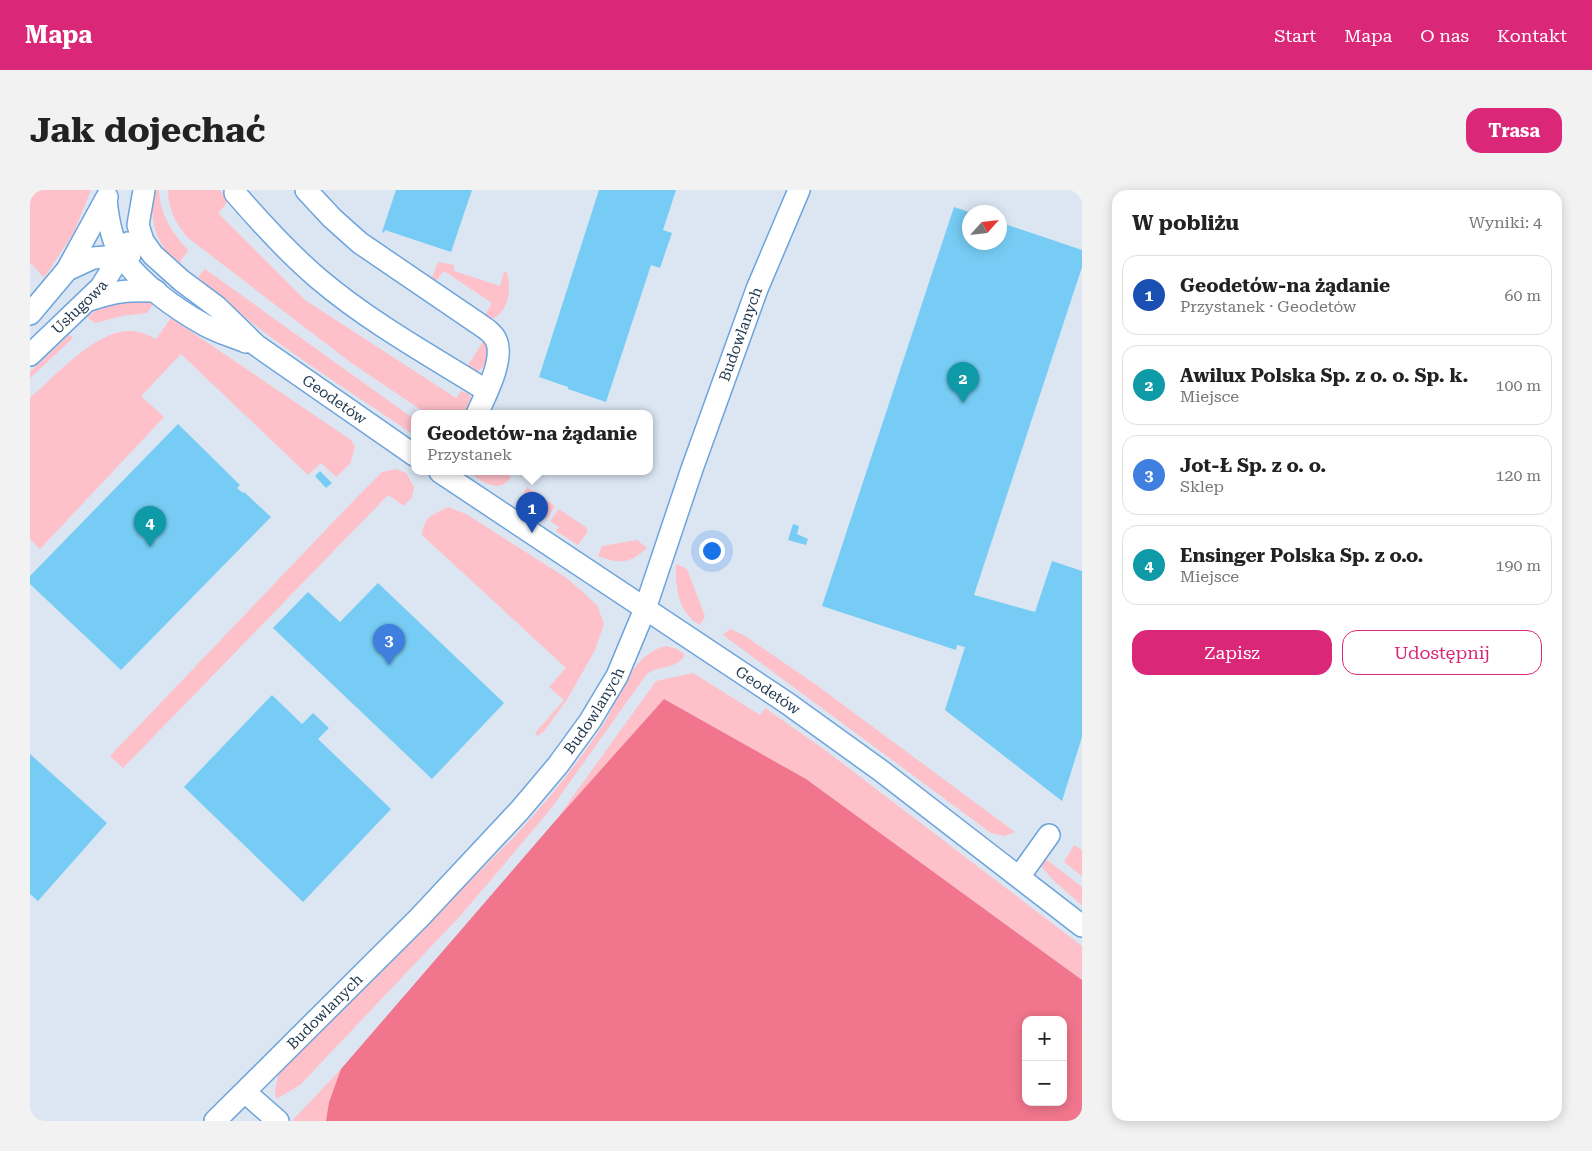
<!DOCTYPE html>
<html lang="pl">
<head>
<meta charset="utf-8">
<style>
  :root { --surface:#fff; --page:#f2f2f2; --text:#222; --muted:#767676; --line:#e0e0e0; --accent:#db2777 }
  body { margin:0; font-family:"Roboto Serif",serif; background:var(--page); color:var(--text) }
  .controls { position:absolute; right:15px; bottom:15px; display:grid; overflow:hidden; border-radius:10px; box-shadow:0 2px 12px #0003 }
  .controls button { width:45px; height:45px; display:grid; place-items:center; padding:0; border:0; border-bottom:1px solid var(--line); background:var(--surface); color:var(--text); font:25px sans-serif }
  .compass { position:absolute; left:932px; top:15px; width:45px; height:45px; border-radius:50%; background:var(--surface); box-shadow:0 2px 12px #0003; rotate:63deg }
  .you { position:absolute; left:681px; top:360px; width:18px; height:18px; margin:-12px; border:4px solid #fff; border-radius:50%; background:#1a73e8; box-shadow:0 0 0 8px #1a73e833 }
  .badge { display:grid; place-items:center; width:32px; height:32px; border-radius:50%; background:var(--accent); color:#fff; font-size:16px; font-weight:700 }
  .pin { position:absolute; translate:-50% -41px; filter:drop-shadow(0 1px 2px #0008) }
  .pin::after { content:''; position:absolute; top:26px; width:18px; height:15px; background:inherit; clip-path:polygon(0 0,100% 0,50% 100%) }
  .popup { position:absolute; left:381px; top:220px; width:242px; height:65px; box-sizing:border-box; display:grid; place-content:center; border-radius:10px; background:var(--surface); filter:drop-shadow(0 1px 4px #0005); font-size:16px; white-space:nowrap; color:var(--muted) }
  .popup b { font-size:19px; color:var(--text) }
  .popup::after { content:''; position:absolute; left:50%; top:100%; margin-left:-10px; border:10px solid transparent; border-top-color:var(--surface) }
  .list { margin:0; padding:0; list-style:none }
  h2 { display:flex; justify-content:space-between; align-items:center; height:65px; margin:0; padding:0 20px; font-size:21px }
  h2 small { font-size:16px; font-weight:400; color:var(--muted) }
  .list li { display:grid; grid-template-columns:32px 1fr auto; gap:15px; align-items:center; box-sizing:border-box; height:80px; margin:0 10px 10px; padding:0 10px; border:1px solid var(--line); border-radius:15px }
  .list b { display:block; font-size:19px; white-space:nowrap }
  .list p { margin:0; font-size:16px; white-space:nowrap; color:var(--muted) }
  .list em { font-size:16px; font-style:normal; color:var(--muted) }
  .actions { display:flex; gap:10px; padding:15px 20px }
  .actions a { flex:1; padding:11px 0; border:1px solid var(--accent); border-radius:15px; text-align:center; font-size:18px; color:var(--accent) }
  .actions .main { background:var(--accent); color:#fff }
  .map { position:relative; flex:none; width:1052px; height:931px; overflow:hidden; border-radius:15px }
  header { display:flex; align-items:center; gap:30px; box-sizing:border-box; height:70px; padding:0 25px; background:var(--accent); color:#fff }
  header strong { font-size:24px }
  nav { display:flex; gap:28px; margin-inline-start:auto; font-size:18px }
  .intro { display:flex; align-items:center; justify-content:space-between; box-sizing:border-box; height:120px; padding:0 30px }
  h1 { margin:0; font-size:35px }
  .button { padding:12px 22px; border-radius:15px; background:var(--accent); color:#fff; font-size:18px; font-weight:700 }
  main { display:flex; gap:30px; padding:0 30px }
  aside { flex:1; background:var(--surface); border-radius:15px; box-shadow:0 2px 12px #0003 }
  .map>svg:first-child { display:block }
  .green { fill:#fec0c9 }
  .forest { fill:#f1768d; fill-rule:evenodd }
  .building { fill:#76ccf4 }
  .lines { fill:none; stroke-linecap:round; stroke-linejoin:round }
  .minor-casing { stroke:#6da4dc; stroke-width:24 }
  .minor { stroke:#fff; stroke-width:21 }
  .labels { text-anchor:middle; stroke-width:4; stroke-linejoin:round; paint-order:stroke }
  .street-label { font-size:15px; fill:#223950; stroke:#fff }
</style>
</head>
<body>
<header>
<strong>Mapa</strong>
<nav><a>Start</a><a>Mapa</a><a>O nas</a><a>Kontakt</a></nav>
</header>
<div class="intro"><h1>Jak dojechać</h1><a class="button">Trasa</a></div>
<main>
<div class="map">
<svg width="1052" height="931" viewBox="0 0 1052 931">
  <rect width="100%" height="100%" fill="#dbe6f2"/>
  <!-- green -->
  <path class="green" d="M0,0H61L44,42L14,88L2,74L0,75Z
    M122,0H129C130,24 142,43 158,60L149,74C124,53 121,31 122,0Z
    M138,0H190L197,11L196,14L188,23L275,110L426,208L431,201L439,204L443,211L439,224H397L320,172L157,47C146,33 138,19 138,0Z
    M408,72L424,75V81L470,96L474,82H477C481,98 480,121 462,129L455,125L462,113L414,81L405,92L401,90Z
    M175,79L384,229V245C313,196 231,147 168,87Z
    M110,109L124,113L117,123L92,126L65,133L57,127L74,115Z
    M141,128L321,250L325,257L320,274L306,287L291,273L278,285L151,164L111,206L134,227L10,359L0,349V208C25,186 66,140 100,141C110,141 118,145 126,149Z
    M39,145L43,147L41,150L0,188V182Z
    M454,150L458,153C457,166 458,176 445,183L437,180L438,175Z
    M366,279L376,283L384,297L382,307L374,316L358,305L93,578L80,566L330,304L352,282Z
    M440,282H474L481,287C470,304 452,293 440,282Z
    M497,297L525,316L517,329L500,317L497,321C491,313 491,306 497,297Z
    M418,317L436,324L538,389L567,415L574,434L565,460L538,508L515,540L508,546L505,543L534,510L519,497L536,478L392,345C394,326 403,325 418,317Z
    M529,319L557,338V343L548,355L526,341L529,337L520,331Z
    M607,350L617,358C600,374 589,374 568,366L572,356Z
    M646,374L657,379L675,426L670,435C648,423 645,396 646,374Z
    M700,439L715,446L785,494L985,642L974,646L961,643L693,445Z
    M636,456L647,459L655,465C645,481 628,474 616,485L520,620L431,725L270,895L246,909L245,900L249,881L485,646C517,611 547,575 573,535C585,516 593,492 607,475C615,465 624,459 636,456Z
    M663,483L730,525L735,518L795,560L1052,756V790L776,589L634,509L526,630L626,491Z
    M1044,655L1052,660V686L1034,672Z
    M1012,666L1052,697V715L1024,691L1010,675Z
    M311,879L299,912L296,931H262Z"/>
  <!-- forest -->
  <path class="forest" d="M634,509L776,589L1052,790V931H296L299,912L311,879L526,630ZM996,830H1033V912H996Z"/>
  <!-- building -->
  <path class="building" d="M366,0H442L421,62L355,40L354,43L352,42Z
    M569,0H646L633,40L642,43L630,78L621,75L576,212L538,199V197L509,187Z
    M924,17L939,22V52H969V32L1052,60V77L944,405L1005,422L1022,371L1052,381V547L1032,611L915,520L935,457L927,455L926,460L792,416Z
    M148,234L210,295L207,298L213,303L214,302L241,327L91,480L0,394V386Z
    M290,281L302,293L296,298L285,286Z
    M763,334L769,336L767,344L778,349L776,355L758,350Z
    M348,393L474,513L402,589L243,438L278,402L310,432Z
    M242,505L272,534L283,523L299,538L288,549L361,619L273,712L154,597Z
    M0,564L77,633L8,711L0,704Z"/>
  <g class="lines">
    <!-- minor casing -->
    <g class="minor-casing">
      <g id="minor">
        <path id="s1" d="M114,0L108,35L113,51L123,65L152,91L187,117L226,155L384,265"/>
        <path d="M276,0L302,28L330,53L449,134C455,138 463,143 466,150C475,169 455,206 447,224"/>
        <path d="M205,3C231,33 259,64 290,90C341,133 401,166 457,201"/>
        <path d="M76,10C78,29 81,49 91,65C108,92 146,119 173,134C186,142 202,146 216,152"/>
        <path d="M37,80L63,68L100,65"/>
        <path d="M59,110C86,101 97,100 126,101"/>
        <path d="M0,124L37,80L77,7"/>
        <path id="s2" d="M0,165L71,97L98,53"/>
        <path id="s3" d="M410,282L757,513L850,580L1052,736"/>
        <path d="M989,687L1019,645"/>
        <path d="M215,902L248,931"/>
        <path id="s4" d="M185,931L389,728L490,620L528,575L560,531L587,486L615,419L662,279L727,99L769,0"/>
      </g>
    </g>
    <!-- minor -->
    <use href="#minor" class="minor"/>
  </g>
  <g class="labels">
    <!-- street labels -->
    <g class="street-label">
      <text dy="5" stroke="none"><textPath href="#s2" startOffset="69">Usługowa</textPath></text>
      <text dy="5" stroke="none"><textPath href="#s4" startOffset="965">Budowlanych</textPath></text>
      <text dy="5" stroke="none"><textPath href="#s1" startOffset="302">Geodetów</textPath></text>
      <text dy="5" stroke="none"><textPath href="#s3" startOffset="394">Geodetów</textPath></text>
      <text dy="5" stroke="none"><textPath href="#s4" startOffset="560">Budowlanych</textPath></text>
      <text dy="5" stroke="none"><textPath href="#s4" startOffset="155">Budowlanych</textPath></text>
    </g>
  </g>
</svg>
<div class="controls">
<button>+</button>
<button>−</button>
</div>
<svg class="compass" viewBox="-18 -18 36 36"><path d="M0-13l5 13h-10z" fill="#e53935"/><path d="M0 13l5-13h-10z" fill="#767676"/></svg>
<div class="you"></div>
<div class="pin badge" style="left:502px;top:343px;background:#1a4fb4">1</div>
<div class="popup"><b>Geodetów-na żądanie</b>Przystanek</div>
<div class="pin badge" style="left:933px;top:213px;background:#0f9aa8">2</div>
<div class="pin badge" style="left:359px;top:475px;background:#3f7fe0">3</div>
<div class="pin badge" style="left:120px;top:357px;background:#0f9aa8">4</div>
</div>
<aside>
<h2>W pobliżu<small>Wyniki: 4</small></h2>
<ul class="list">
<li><span class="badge" style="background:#1a4fb4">1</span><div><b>Geodetów-na żądanie</b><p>Przystanek · Geodetów</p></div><em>60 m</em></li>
<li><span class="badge" style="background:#0f9aa8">2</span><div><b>Awilux Polska Sp. z o. o. Sp. k.</b><p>Miejsce</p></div><em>100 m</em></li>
<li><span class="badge" style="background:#3f7fe0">3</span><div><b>Jot-Ł Sp. z o. o.</b><p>Sklep</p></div><em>120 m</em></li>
<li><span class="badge" style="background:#0f9aa8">4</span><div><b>Ensinger Polska Sp. z o.o.</b><p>Miejsce</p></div><em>190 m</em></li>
</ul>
<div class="actions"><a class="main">Zapisz</a><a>Udostępnij</a></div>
</aside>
</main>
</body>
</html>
